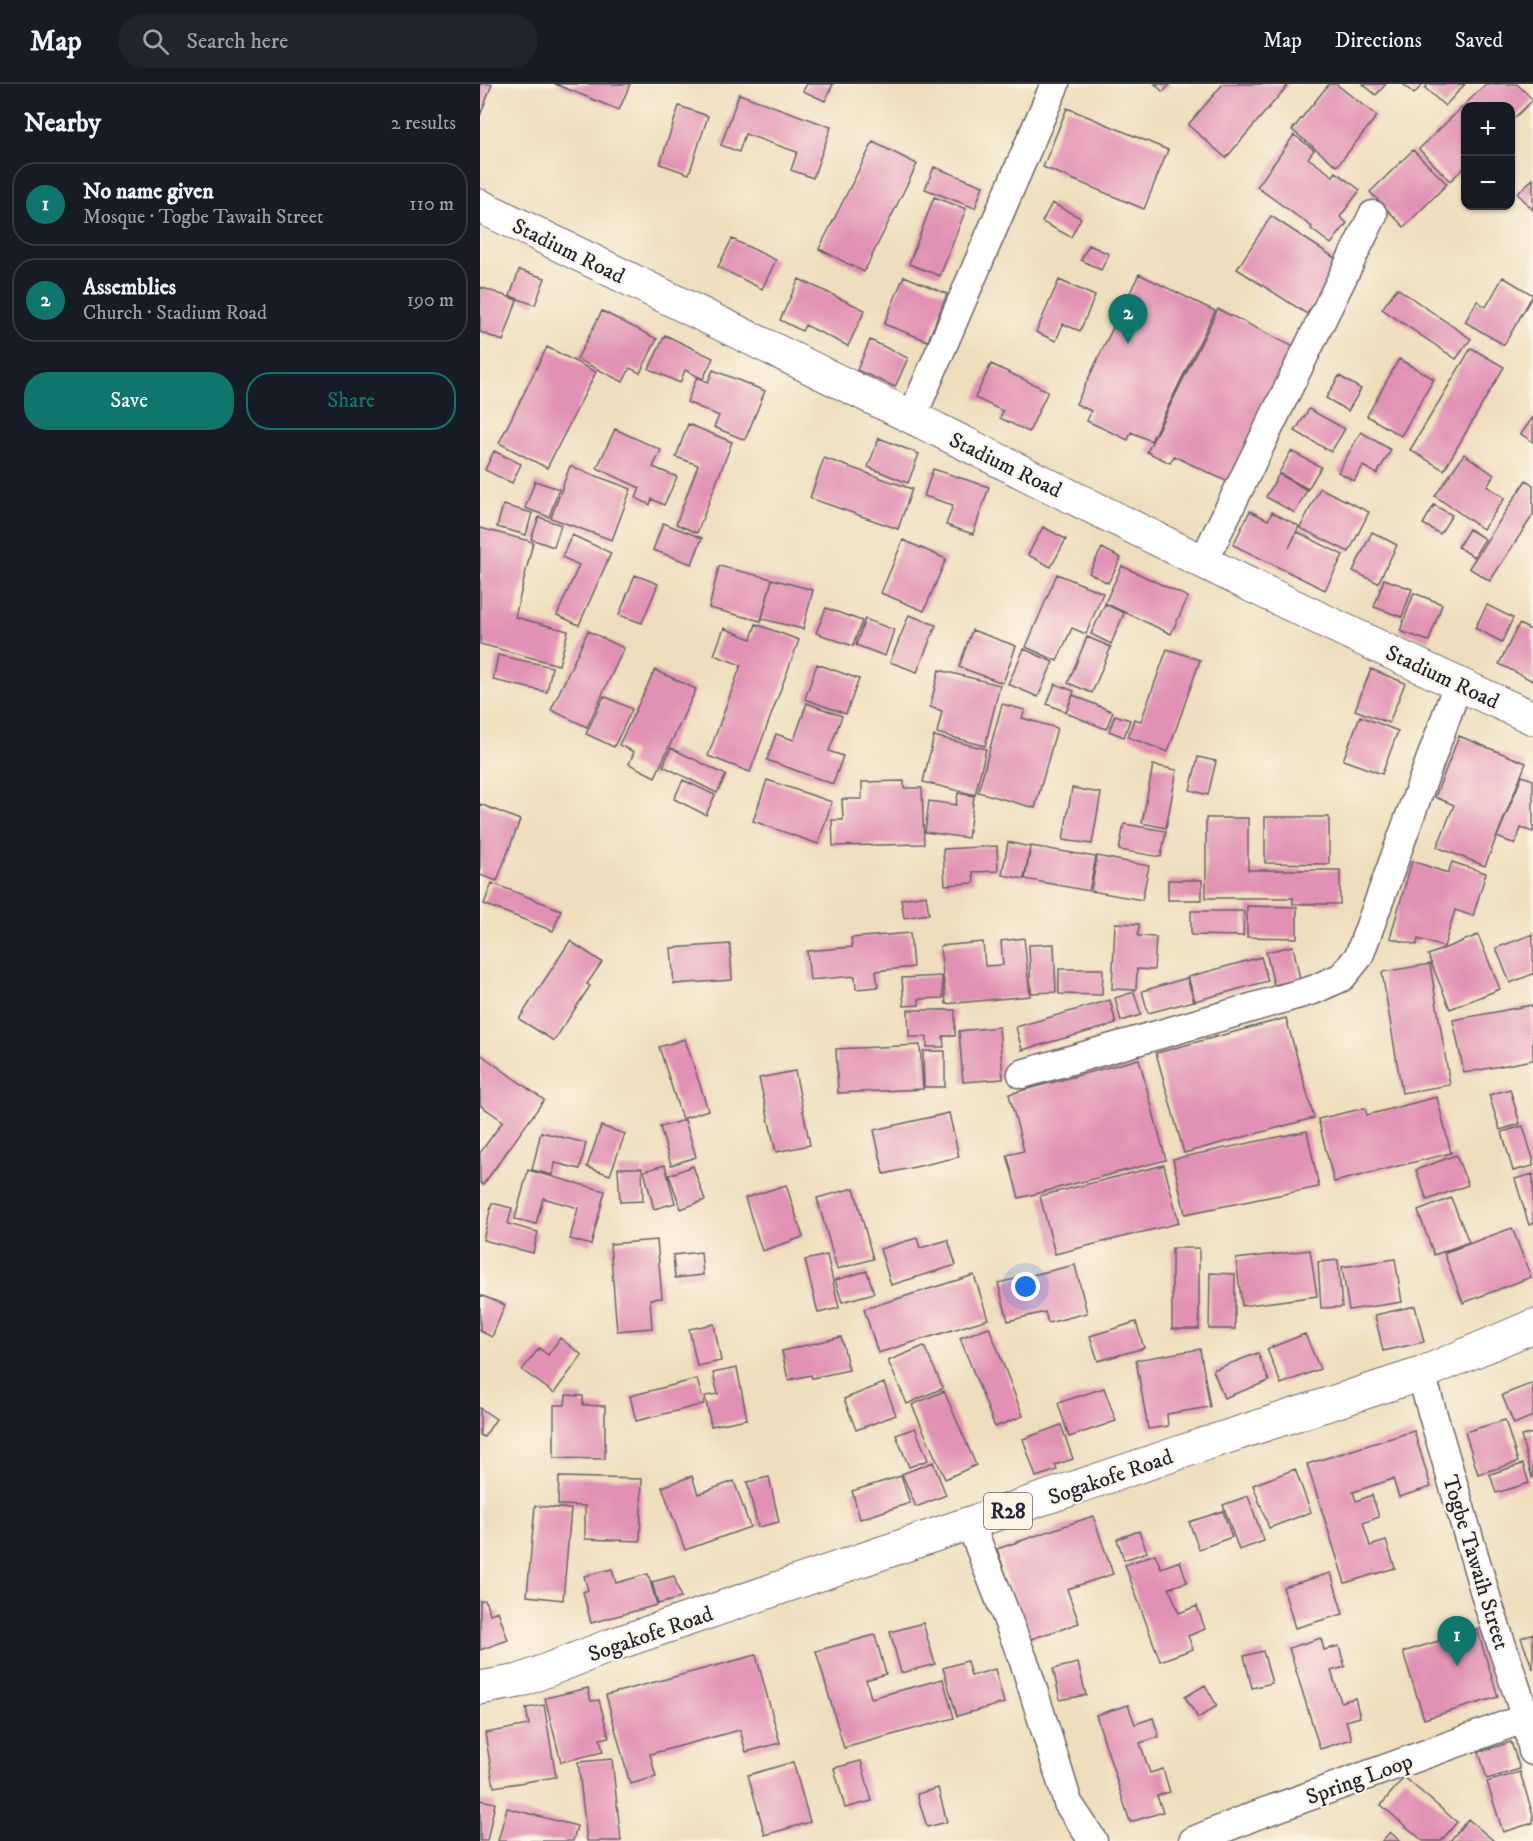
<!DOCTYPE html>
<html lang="en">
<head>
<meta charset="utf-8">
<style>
  :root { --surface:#171b24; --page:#20242c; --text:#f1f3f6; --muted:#9ea1a6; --line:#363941; --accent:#0f766e }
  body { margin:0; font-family:"IM FELL DW Pica",serif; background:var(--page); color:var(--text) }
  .controls { position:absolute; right:18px; top:18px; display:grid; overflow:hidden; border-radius:12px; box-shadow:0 2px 4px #0004 }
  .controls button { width:54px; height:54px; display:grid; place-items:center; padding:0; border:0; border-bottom:2px solid var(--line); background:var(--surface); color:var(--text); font:30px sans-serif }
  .you { position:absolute; left:546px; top:1203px; width:21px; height:21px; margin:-15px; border:4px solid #fff; border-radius:50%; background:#1a73e8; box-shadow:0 0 0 9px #1a73e833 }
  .badge { display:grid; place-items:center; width:39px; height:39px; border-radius:50%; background:var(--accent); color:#fff; font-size:20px; font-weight:700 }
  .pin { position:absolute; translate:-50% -50px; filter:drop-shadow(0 2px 3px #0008) }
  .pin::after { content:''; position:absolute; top:32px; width:21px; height:18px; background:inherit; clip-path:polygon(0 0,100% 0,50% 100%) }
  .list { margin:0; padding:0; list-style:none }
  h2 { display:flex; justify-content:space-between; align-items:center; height:78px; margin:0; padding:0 24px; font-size:26px }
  h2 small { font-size:20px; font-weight:400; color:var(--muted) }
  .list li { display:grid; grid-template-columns:39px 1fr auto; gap:18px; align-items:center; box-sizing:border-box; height:84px; margin:0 12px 12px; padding:0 12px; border:2px solid var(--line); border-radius:24px }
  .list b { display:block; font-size:22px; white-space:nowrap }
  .list p { margin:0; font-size:20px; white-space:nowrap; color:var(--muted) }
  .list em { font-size:20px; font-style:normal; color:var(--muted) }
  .actions { display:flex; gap:12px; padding:18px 24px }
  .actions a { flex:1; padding:14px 0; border:2px solid var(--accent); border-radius:24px; text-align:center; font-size:21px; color:var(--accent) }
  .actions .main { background:var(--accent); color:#fff }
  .icon { flex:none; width:33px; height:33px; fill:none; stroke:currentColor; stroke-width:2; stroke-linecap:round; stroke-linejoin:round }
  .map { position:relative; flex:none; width:1053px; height:1757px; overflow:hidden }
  header { display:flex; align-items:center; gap:36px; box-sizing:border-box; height:84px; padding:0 30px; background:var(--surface); border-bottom:2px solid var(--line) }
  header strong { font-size:28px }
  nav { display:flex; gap:33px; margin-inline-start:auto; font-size:21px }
  .search { width:420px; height:54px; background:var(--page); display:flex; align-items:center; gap:15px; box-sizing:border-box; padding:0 21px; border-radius:33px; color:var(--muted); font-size:22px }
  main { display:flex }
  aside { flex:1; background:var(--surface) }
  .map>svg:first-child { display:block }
  .building { fill:#e191b3 }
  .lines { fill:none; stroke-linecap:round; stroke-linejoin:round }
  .street-casing { stroke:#6a6468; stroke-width:31 }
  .secondary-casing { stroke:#6a6468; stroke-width:35 }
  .primary-casing { stroke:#6a6468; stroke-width:35 }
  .street { stroke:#fff; stroke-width:28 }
  .secondary { stroke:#fff; stroke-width:33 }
  .primary { stroke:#fff; stroke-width:33 }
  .labels { text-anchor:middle; stroke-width:4.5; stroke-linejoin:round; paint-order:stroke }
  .shield { fill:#fcf5e5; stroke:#63616e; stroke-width:1.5 }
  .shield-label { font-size:21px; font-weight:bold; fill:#22223b }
  .street-label { font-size:22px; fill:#22223b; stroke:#fcf5e5 }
</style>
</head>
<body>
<header>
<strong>Map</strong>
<div class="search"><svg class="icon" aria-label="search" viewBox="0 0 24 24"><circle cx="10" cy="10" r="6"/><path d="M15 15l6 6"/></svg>Search here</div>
<nav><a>Map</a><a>Directions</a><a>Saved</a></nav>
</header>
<main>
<aside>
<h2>Nearby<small>2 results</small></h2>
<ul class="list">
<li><span class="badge">1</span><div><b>No name given</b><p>Mosque · Togbe Tawaih Street</p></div><em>110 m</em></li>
<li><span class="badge">2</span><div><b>Assemblies</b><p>Church · Stadium Road</p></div><em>190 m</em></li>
</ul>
<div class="actions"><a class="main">Save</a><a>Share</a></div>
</aside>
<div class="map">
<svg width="1053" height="1757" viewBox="0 0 1053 1757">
  <rect width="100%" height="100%" fill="#fcf5e5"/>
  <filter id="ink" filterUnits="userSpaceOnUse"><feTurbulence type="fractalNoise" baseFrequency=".0167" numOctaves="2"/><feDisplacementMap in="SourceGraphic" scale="12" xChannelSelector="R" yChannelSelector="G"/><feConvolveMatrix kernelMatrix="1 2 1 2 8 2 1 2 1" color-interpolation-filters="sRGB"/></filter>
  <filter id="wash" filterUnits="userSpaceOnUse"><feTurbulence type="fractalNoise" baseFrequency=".008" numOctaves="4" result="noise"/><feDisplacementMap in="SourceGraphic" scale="24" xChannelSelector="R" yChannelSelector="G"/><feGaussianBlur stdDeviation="1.35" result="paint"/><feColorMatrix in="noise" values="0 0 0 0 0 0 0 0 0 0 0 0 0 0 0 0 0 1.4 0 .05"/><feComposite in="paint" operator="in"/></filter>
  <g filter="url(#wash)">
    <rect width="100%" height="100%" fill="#efdebd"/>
    <g id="blocks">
      <!-- building -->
      <path class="building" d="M0,0H12L0,32Z
        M75,0H150L139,26Z
        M327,0H353L345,17L323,7Z
        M675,0H690L683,8Z
        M743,0H809L746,74L708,41Z
        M849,0H856L897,32L857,82L812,46Z
        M883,0H906L896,11Z
        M923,0H943L934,10Z
        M948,0H985L965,22L945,4Z
        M1006,0H1037L1053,16L1030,38V22H986V82L970,97L939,65Z
        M259,10L351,43L333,94L311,86L317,68L265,50L259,68L241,61Z
        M199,22L228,32L209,90L180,80Z
        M587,24L688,66L664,125L563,83Z
        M814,51L834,66L828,74L853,92L856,88L880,106L860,133L867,139L851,160L831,145L832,143L777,103Z
        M393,58L437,80L384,188L339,165Z
        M933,66L967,100L924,143L890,108Z
        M454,83L503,102L495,124L445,105Z
        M1053,95V126L1037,109Z
        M454,113L486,125L460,192L429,180Z
        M572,119L601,134L591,153L562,138Z
        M791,132L861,178L827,230L757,185Z
        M252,155L296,176L282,205L238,183Z
        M609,161L629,170L621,186L601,176Z
        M39,186L65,194L55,221L30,212Z
        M659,190L735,227L671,357L651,348L648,356L607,337L611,327L596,320Z
        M424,192L467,210L448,257L404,240Z
        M1023,193L1053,211L1024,261L985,238L997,217L1006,223Z
        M319,195L385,226L368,262L325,241L322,247L300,236Z
        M579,196L615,212L600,247L583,240L576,257L556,248Z
        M0,203L37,216L23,257L0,248Z
        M917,204L991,255L976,275L902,225Z
        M738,225L818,265L752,400L694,372L690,379L667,368Z
        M122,227L177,255L160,289L150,284L143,298L97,275Z
        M185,251L233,274L223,295L205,286L200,299L169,285Z
        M390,256L428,274L415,303L377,286Z
        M67,263L116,288L67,384L19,359Z
        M991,264L1024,283L964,386L930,366Z
        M919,275L954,295L921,352L887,332Z
        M511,280L568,307L549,348L520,334L523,327L495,314Z
        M233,286L285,307L265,356L234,343L239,332L207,318L217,293L228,298Z
        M859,292L881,305L868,327L846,314Z
        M829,325L865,345L851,368L815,347Z
        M1053,333V358L1041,350Z
        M208,340L252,358L217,449L196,440L218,381L196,373Z
        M135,345L181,366L173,383L197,393L184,421L172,415L170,421L156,414L160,404L117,384Z
        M881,348L911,366L897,390L883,382L874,397L858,388Z
        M399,354L439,370L428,399L388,383Z
        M14,367L41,380L32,399L5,386Z
        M811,367L841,383L828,405L799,389Z
        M984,370L1014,391L1007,402L1025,414L1003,445L955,412Z
        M344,374L432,405L418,445L330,414Z
        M90,382L151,405L132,456L71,434Z
        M453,385L509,403L493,450L466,441L473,421L444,412Z
        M799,390L827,406L815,429L786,413Z
        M1046,396L1053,401V431L1010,497L989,484Z
        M55,397L79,405L69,433L45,424Z
        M840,404L889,428L869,468L820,444Z
        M23,421L52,429L46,451L17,443Z
        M954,421L972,431L960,450L943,440Z
        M770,427L788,436L792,428L819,442L809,464L817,448L863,471L845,506L753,461Z
        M59,433L81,441L74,463L51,455Z
        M183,439L222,454L212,480L173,466Z
        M563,443L586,455L571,483L548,471Z
        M0,444L53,458L35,533L88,547L79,581L0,560Z
        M989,445L1005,455L994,473L978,463Z
        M892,448L917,461L898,499L873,487Z
        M92,451L131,469L99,541L77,531L99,481L82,473Z
        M423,456L466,475L444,527L401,509Z
        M622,464L641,474L628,499L609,489Z
        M239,482L292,495L281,537L229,524Z
        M642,482L708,513L691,550L625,519Z
        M577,490L623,509L606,550L592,544L577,577L546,563Z
        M155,491L178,500L162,539L139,531Z
        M292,495L333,506L323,545L282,535Z
        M904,495L932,505L922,533L894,523Z
        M934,509L962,520L949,557L920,547Z
        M625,520L644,529L631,560L611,550Z
        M1007,521L1033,534L1022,558L995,544Z
        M346,524L382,537L373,562L336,549Z
        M429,531L456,541L437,588L410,578Z
        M385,535L414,546L405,572L376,561Z
        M276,540L319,556L270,688L228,672L261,581L234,571L244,544L271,555Z
        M1039,540L1053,547V597L1019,580Z
        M492,546L536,562L523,599L479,583Z
        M108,547L144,564L107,643L71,626Z
        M607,553L631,563L612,609L588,599Z
        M544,565L573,578L558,613L528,600Z
        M687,565L720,576L688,668L648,653L654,635L661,637Z
        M18,571L72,583L67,608L13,596Z
        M337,580L379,595L366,630L325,615Z
        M891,585L925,599L909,639L875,626Z
        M175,586L216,605L175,693L149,680L154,668L139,661Z
        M459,586L520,601L505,662L457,649L462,627L450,623Z
        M575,600L594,607L586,628L567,620Z
        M593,611L633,628L626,645L586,629Z
        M124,612L152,625L134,663L106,650Z
        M327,619L362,632L349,667L363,672L353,700L287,676L296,650L314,656Z
        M522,620L545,626L542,634L577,644L555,724L498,708Z
        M635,631L650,636L644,653L629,647Z
        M880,632L918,647L902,690L863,676Z
        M454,652L506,665L495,711L443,698Z
        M979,652L1046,679L1005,782L957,763L974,721L955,713Z
        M191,664L246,691L237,709L183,682Z
        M718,673L736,677L728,711L710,706Z
        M673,681L697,686L686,744L662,739Z
        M1042,692L1053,696V748L1041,744L1035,760L1017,753Z
        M203,696L235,711L226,731L194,715Z
        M287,696L352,718L338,760L273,737Z
        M424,697V704H442L444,760L353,762L352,736H363L362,715H382V698Z
        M592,704L621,709L612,760L583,756Z
        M478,709L494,712L488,754L445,748L449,717L476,721Z
        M0,720L40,736L17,797L0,791Z
        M785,733H849V780L785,779Z
        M726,734H768V786H860V820H813V814H726Z
        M644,740L686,747L681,773L639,766Z
        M528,758L550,763L544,795L522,791Z
        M517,762L518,787L493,788L494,799L465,801L463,765Z
        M551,762L616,773L609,807L545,795Z
        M617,772L669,782L662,816L611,807Z
        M932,777L968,789L972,778L1006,789L993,832L975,826L964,863L938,855L937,861L910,854Z
        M688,796H722V816H688Z
        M12,799L81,826L73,847L4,820Z
        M446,811L449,830L424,834L421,815Z
        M767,822L817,823V854L767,853Z
        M711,827H764L763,852L711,851Z
        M635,839L659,840L658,852L676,853L674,886L657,885L656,906L632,905Z
        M430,849L433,883L396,887L398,903L376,905L375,892L330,896L327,867L372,863L371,854Z
        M1053,850V890L1030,899L1016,864Z
        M998,851L1020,905L970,925L948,871Z
        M544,854L550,912L466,920L460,862L503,858L505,882L523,881L521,857Z
        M90,857L122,878L107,900L110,902L74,957L39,935Z
        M250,860L252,896L194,900L191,864Z
        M574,860L576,908L551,909L549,861Z
        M813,862L820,895L794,901L786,868Z
        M781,873L788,897L715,917L708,893Z
        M950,880L970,1001L922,1009L902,888Z
        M579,885H623L622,911L579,910Z
        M462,892L463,914L439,915V921L424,922L422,894Z
        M707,894L714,917L668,929L662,907Z
        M654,908L661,931L641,937L635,914Z
        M630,916L636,940L542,966L536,943Z
        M1052,921L1053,976L984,989L973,936Z
        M428,926H475V952H463L464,963H447V953H429Z
        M806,934L834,1034L704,1069L676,969Z
        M519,943L523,995L483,998L479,947Z
        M205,955L228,1026L202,1035L179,963Z
        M440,961L443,1005L358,1009L356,965Z
        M443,967H465V1003H444Z
        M0,970L64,1016L3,1101L0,1098V1069L23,1037L0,1021Z
        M659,975L686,1076L539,1114L527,1071L544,1067L529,1010Z
        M315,987L330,1061L296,1068L279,994Z
        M1030,1005L1040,1040L1020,1046L1009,1011Z
        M957,1013L971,1069L854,1098L838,1035L885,1024L887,1031Z
        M469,1029L479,1073L404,1090L394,1046Z
        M205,1036L216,1073L191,1081L180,1043Z
        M121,1042L145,1050L130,1091L107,1083Z
        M1043,1042L1053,1075V1082L1033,1087L1022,1048Z
        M827,1047L839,1103L705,1130L693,1075Z
        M61,1048L106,1059L100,1085L75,1079L73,1091L52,1086Z
        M976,1071L988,1101L947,1116L936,1086Z
        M185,1081L195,1119L174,1125L164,1087Z
        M684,1081L699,1139L575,1170L560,1112Z
        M213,1082L225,1116L201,1125L189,1091Z
        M138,1084H162L163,1117L140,1118Z
        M48,1086L125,1107L111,1161L90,1155L98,1124L63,1114L56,1140L35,1135Z
        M1053,1090V1140L1049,1141L1035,1095Z
        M306,1101L323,1153L282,1167L265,1114Z
        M374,1104L393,1175L357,1185L337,1114Z
        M971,1114L989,1158L954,1171L938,1127Z
        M12,1119L32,1124L28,1140L58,1148L53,1169L3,1156Z
        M1032,1144L1051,1193L983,1219L964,1169Z
        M437,1154L440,1164L468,1156L476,1181L411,1201L400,1165Z
        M177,1156L182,1214L170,1215L172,1244L137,1247L130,1160Z
        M692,1164H719V1245H692Z
        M830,1166L837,1212L762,1222L756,1175Z
        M221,1168L223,1191L195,1194L193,1171Z
        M347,1171L359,1224L338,1229L325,1176Z
        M915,1175L922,1218L869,1226L862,1183Z
        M858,1176L862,1223L841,1224L838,1178Z
        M595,1181L607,1229L568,1239L565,1228L528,1237L518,1199Z
        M387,1187L394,1209L362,1218L355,1196Z
        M730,1189L755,1190V1245H729Z
        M494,1191L508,1235L398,1269L384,1225Z
        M0,1211L25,1221L12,1253L0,1247Z
        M935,1222L944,1258L903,1267L895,1231Z
        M656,1238L664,1264L618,1277L610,1252Z
        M234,1240L241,1277L217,1282L209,1245Z
        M509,1243L543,1332L515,1343L480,1254Z
        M825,1250L840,1285L801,1300L787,1265Z
        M361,1253L369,1286L332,1294L331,1291L308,1296L302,1267Z
        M80,1254L102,1271L74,1309L42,1286L59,1264L68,1271Z
        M444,1262L463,1304L427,1320L408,1277Z
        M720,1265L730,1323L687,1330L688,1342L668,1345L656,1276Z
        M778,1269L789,1297L744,1314L733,1286Z
        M257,1284L267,1335L231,1342L225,1312L238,1310L233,1289Z
        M217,1295L224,1320L156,1337L150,1312Z
        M404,1299L416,1331L376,1346L364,1315Z
        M1053,1299V1332L1034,1340L1022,1311Z
        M624,1304L636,1337L589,1353L578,1319Z
        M464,1307L496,1381L465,1395L432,1321Z
        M86,1311L103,1312V1321L125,1322V1375L74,1374V1321H85Z
        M0,1324L16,1335L4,1353L0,1351Z
        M1025,1336L1038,1378L998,1390L985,1348Z
        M581,1341L593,1375L575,1381L577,1386L556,1393L543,1355Z
        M435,1344L448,1376L429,1383L416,1351Z
        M934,1347L951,1403L919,1413L913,1395L873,1408L876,1417L892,1411L899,1433L883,1439L890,1462L906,1457L915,1484L865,1499L827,1380Z
        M1053,1349V1393L1052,1394L1041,1352Z
        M453,1378L466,1411L436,1423L422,1390Z
        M1043,1380L1049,1399L1016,1409L1010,1390Z
        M815,1385L831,1428L789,1444L773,1401Z
        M212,1392L218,1410L254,1397L270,1443L205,1466L182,1403Z
        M421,1392L430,1419L380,1435L372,1407Z
        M79,1393L162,1395L160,1457L105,1455V1422L78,1421Z
        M289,1393L299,1438L278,1443L267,1398Z
        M768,1412L784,1457L759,1466L743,1421Z
        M55,1422L91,1425L83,1516L47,1512Z
        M743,1427L752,1453L719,1465L709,1438Z
        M613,1432L633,1490L587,1505L599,1539L548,1556L517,1465Z
        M659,1447L667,1468L644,1476L637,1455Z
        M675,1470L681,1484L700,1477L707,1498L689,1504L699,1529L717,1522L725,1545L708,1552L713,1565L680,1577L645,1481Z
        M132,1485L136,1499L168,1490L177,1521L111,1539L103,1508L108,1506L104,1492Z
        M851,1489L863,1530L815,1544L803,1503Z
        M194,1492L201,1514L178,1520L172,1498Z
        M5,1516L10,1530L18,1527L28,1556L0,1566V1517Z
        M443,1539L455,1580L421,1589L410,1548Z
        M997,1545L1018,1613L944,1635L923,1568Z
        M1053,1549V1585L1041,1554Z
        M395,1551L406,1590L386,1596L391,1614L463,1595L474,1634L364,1664L336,1567Z
        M841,1554L844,1566L859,1562L865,1583L851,1587L861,1618L875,1614L880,1633L866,1637L872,1655L840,1665L809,1564Z
        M783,1567L792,1599L772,1604L764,1572Z
        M276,1571L300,1659L266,1668L260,1646L170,1670L176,1693L150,1700L126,1611Z
        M487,1577L491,1592L515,1585L524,1619L477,1632L463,1584Z
        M598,1579L606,1611L580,1616L573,1585Z
        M725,1601L737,1622L718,1634L705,1613Z
        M108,1604L111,1617L119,1616L129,1653L120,1655L123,1668L81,1678L65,1614Z
        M64,1621L76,1693L14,1703L5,1649L49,1641L46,1624Z
        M648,1621L655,1640L673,1634L679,1653L660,1659L670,1689L683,1685L690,1708L677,1712L683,1728L650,1738L616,1631Z
        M1031,1658L1040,1685L1007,1695L999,1668Z
        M132,1675L141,1757H107L98,1678Z
        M381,1677L392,1717L365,1724L354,1684Z
        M313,1678L330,1738L285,1751L268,1691Z
        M1040,1688L1053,1731V1739L1023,1748L1007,1698Z
        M924,1693L977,1738L961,1757H943L901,1721Z
        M458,1704L467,1738L447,1743L437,1710Z
        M0,1716L15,1719L7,1757H0Z
        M27,1724L97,1742L93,1757H18Z
        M988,1735L1014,1757H970Z
        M910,1748L920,1757H902Z"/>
    </g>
  </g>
  <g filter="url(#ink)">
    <use href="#blocks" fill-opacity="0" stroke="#6a6468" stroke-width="1.5"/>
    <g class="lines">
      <!-- street casing -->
      <g class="street-casing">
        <path id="street" d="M432,333L575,0
          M723,478L893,131
          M542,990L833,906L862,893L879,872L978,600
          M941,1290L1009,1523L1046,1634L1053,1667
          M490,1439L546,1583L588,1719L613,1757
          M713,1757L774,1732L1046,1634"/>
      </g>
      <!-- secondary casing -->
      <g class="secondary-casing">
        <path id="secondary" d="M0,122C153,197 307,271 460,347C656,445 853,544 1053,634"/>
      </g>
      <!-- primary casing -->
      <g class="primary-casing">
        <path id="primary" d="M0,1604L39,1597L132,1561L490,1439L725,1360L941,1290L1053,1242"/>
      </g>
      <!-- street -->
      <use href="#street" class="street"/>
      <!-- secondary -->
      <use href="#secondary" class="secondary"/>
      <!-- primary -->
      <use href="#primary" class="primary"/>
    </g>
  </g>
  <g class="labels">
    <!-- shield labels -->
    <rect class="shield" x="504" y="1409" width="48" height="36" rx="4.5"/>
    <g class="shield-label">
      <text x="528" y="1434">R28</text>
    </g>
    <!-- street labels -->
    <g class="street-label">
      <text transform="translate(89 166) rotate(26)" y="8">Stadium Road</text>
      <text transform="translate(526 380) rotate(26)" y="8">Stadium Road</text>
      <text transform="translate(963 592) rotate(25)" y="8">Stadium Road</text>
      <text transform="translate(630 1392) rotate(-19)" y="8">Sogakofe Road</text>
      <text transform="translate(997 1478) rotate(73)" y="8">Togbe Tawaih Street</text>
      <text transform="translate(170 1549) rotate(-19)" y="8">Sogakofe Road</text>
      <text transform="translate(879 1694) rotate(-20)" y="8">Spring Loop</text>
    </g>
  </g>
</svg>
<div class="controls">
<button>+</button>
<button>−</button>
</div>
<div class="you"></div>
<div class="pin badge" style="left:977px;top:1582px">1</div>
<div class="pin badge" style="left:648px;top:260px">2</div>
</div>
</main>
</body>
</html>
